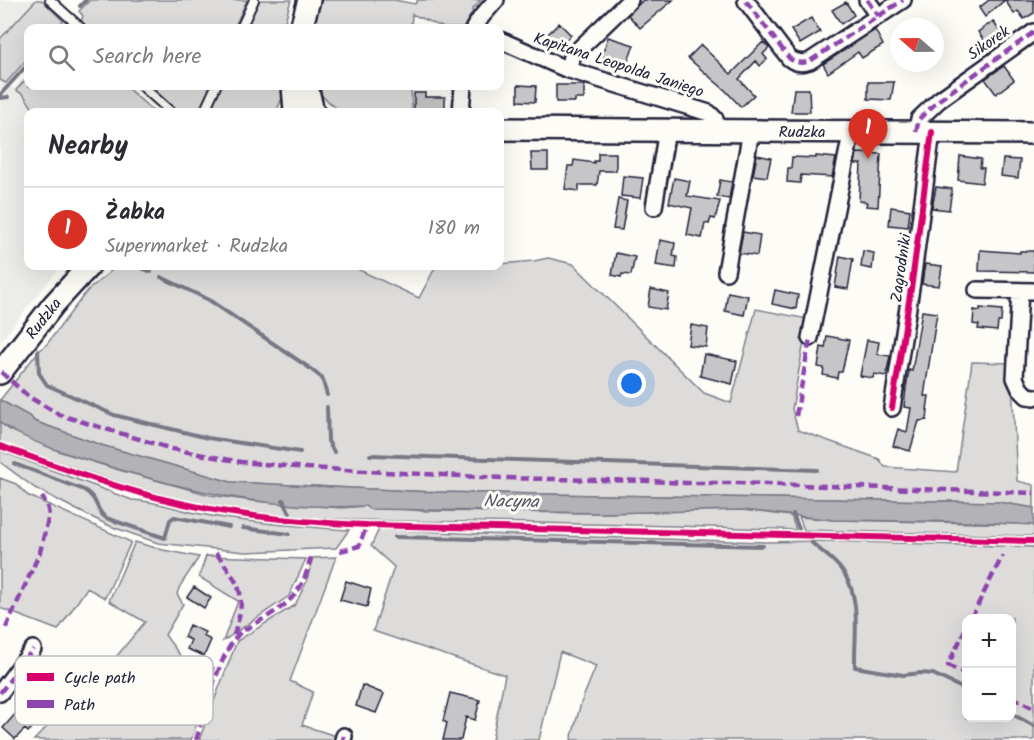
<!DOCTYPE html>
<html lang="en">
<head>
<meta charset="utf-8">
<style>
  :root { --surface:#fff; --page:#f7f7f7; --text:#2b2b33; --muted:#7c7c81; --line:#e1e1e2; --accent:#d93025 }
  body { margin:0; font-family:Kalam,sans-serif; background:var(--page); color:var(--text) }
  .controls { position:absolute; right:18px; bottom:18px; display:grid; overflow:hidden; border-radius:12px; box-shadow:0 6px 24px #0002 }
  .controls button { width:54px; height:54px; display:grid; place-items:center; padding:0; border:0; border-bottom:2px solid var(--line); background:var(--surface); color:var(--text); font:30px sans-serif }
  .compass { position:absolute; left:890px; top:18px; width:54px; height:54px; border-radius:50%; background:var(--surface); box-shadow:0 6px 24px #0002; rotate:290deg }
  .you { position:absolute; left:632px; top:384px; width:21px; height:21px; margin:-15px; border:4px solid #fff; border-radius:50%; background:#1a73e8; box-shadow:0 0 0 9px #1a73e833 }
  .badge { display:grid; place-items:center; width:39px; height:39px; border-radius:50%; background:var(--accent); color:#fff; font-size:20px; font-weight:700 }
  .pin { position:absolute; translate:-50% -50px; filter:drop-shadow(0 2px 3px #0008) }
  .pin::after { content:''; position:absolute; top:32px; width:21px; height:18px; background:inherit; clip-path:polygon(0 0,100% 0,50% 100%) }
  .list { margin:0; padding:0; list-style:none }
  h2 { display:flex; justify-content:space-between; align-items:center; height:78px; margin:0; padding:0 24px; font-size:26px }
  h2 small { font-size:20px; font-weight:400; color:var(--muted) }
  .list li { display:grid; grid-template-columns:39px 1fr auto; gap:18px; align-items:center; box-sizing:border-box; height:84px; padding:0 24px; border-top:2px solid var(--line) }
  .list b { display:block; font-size:22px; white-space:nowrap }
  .list p { margin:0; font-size:20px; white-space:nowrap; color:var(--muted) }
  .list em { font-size:20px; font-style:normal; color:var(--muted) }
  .icon { flex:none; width:33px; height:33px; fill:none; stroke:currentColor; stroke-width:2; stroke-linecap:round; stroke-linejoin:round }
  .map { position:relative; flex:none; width:1034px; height:740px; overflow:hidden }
  .search { position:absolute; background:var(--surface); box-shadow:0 6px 24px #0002; left:24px; top:24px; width:480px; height:66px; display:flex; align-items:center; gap:15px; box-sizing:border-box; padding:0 21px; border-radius:12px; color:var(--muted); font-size:22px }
  .panel { position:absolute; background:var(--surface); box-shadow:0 6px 24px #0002; left:24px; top:108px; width:480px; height:162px; border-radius:12px }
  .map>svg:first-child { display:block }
  .built { fill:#ecece9 }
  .green { fill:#dddcdb; stroke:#807f8b; stroke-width:1.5; fill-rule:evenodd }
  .water { fill:#b2b2b7; stroke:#787885; stroke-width:1.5 }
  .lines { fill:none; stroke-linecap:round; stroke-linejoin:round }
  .stream { stroke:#787885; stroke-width:4 }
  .building { fill:#c6c6c8; stroke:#22223b; stroke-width:1.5 }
  .service-casing { stroke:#22223b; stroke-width:12 }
  .minor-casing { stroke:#22223b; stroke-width:20 }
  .secondary-casing { stroke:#22223b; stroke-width:26 }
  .service { stroke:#fdfcf7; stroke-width:8 }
  .minor { stroke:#fdfcf7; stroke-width:15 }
  .secondary { stroke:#fdfcf7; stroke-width:21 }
  .quiet { stroke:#8e44ad; stroke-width:4.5; stroke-dasharray:9 4.5; stroke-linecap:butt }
  .cycleway-casing { stroke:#fdfcf7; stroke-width:10 }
  .cycleway { stroke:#d6006c; stroke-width:6 }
  .labels { text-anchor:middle; stroke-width:6; stroke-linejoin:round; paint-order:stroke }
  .street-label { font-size:16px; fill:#22223b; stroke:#fdfcf7 }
  .water-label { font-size:18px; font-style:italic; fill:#545466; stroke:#fdfcf7 }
  .key { fill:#fdfcf7; stroke:#bbbbbf; stroke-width:1.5 }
  .key-label { font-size:16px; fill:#22223b }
</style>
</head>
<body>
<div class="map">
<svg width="1034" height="740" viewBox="0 0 1034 740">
  <rect width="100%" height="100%" fill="#fdfcf7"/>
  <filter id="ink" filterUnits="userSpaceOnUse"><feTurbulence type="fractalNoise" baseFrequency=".0167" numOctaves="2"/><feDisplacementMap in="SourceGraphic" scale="12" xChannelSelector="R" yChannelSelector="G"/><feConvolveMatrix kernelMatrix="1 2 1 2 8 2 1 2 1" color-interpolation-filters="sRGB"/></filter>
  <g filter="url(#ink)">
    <!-- built -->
    <path class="built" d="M0,0H36L0,39Z
      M0,80L24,95L35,112H28V266H61L0,342Z"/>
    <!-- green -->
    <path class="green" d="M36,0H42L63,21L56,28H28V58L6,83L0,80V39Z
      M90,0H247L234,28H88L81,22L83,16L79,11Z
      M260,0H291L283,28H246Z
      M320,0H394L415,4L418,0H481L472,10V13L463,28H444L412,14L411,28H312Z
      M28,77V86H125L154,112H35L24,95L16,90Z
      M149,86H211L201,112H178Z
      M221,86H282L283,96L276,112H210Z
      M317,86H411L412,112H341L322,96Z
      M548,258L573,264L704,393L731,403L756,309L808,319L792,409L798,430L879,459L885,467L956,472L972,362L1011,363L1017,481L1034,485V508L998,502L432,492L231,482L101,445L34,421L31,417L0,400L38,352L47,344L87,291L117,266H356L359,270L419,298L436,266H500V264L534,261Z
      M0,423L10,430L61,452L119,470L210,495L253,501L342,508L366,506L424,511L600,513L743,510L791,516L796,530C692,525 587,524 483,522C388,521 293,522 199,503C131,489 66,464 0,442Z
      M0,451L132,500C156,501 172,508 195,513C246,523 298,526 349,530L336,548L245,552L158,543L110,526L77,510L35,488L0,462Z
      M0,478L16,484L27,495L131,542L105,598L87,588L58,630L0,608Z
      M799,517L834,520L1029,524L1034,525V536L804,530Z
      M379,529L479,534L766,542L821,541L1034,547V740H571L581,703L596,666L560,652L539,740H492L505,675L373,631L394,567L371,546ZM966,618H1012V718H966Z
      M135,542L163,550L199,557L180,586L177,594L183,604L165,635L182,658L185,678L214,668L205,700L191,740H34L116,657L145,622L109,601Z
      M206,556L306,559L289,596L223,641L238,601L199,577Z
      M336,557L290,681L313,692L302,725L339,737L338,740H199L237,641L295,605L306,583L313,558Z"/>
    <!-- water -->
    <path class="water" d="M0,400L31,417L34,421L101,445L231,482L432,492L998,502L1034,508V525L977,522L834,520L743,510L600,513L369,509L365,506C274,511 188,491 101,464C67,454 30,443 0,423Z"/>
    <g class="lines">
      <!-- stream -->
      <path class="stream" d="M80,6L86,0
        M0,95L28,64
        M0,98L8,97
        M137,266L151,272
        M161,277L209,300L308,367L322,378L327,395
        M38,351L39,373L47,385L114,415L208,438L300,452
        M327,407L328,441L334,452
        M370,455L817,470
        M15,464L84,490C99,499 95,510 106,518L165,538L170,520L174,517L229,527
        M283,500L290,513
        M793,514L799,529
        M243,528L289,534
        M395,537L763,546
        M809,540C819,550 831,557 840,568C863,595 854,635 855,667L903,675L921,673L933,674L966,690
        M1012,714L1034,726"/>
    </g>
    <!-- building -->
    <path class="building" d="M643,0H673L640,28L628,15Z
      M989,0H1034V13L1024,19L1018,11L1014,14L1005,0L985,17L979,8Z
      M846,2L854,15L841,24L832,10Z
      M811,18L820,32L800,44L791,30Z
      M993,21L1002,35L990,43L988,40L985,42L978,32Z
      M559,23L571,35L556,50L544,38Z
      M875,30L883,45L862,58L858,52L828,73L823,64Z
      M608,37L634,45L627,64L602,56Z
      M763,42L769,48L763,54L767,59L760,66L756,61L739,79L754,95L741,107L726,91L688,58L701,45L731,74Z
      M1004,66L1014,80L996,94L985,79Z
      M868,82H894L891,100L868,99Z
      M518,85L536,86L535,102L518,101Z
      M556,85H584V99H575V102H556Z
      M794,89H809L810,112H791Z
      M414,93H425V97H445V111H414Z
      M531,153H548V170H532Z
      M598,153H616V171H599L597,185H579V191L565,189L568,166H573L574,160L594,163V161H598Z
      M857,153L881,154L878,207L866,206L867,202L859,201L861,164H855Z
      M757,155L771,158L767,177L753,175Z
      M816,156L836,158L832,177L801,175L800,183L787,182L788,168H791L792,157L816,158Z
      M960,156L981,159L980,168H984L982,183L958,180Z
      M1003,159L1020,160L1018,178L1001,176Z
      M623,176L643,178L640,198L621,196Z
      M674,178L690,181L687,196L720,201L715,219L711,218L709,224L705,223L702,238L687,235L692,208L669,203Z
      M720,180L732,182L729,199L717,197Z
      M936,187L952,189L949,210L932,208Z
      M618,199L627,201L622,230L613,229Z
      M891,207L910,210L908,227L889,225Z
      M743,232L760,235L757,256L739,253Z
      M660,240L675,243L673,256L677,257L676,268L656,265Z
      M980,250L1020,253V251H1034V272L979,271Z
      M863,251L874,253L872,269L861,267Z
      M616,253L635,257L631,275L622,274L621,277L612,275Z
      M840,256L853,259L848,289L835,287Z
      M925,264L942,266L939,286L922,284Z
      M651,289L669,293L666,310L648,307Z
      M775,290L798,295L796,309L772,304Z
      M728,292L748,296L744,315L725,311Z
      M980,308L1002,310L1001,322H998L997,331L978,329L979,325L973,324L974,310L980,311Z
      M922,311L937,313L924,396H929L927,410H928L927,420L919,421L910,451L893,446L898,429L907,432L911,408L904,407L906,388L909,370L912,371Z
      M691,325L708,328L706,347L688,345Z
      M827,336L849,340L842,372H838L837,378L823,375L824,368L818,367L821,347L825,348Z
      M867,340L879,342L877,354L890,356L886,376L874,374L873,378L860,376Z
      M704,354L737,361L732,384L700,376Z
      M346,581L371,589L367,607L340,600Z
      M194,587L211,598L204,608L187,597Z
      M189,625L205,632L203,636L211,640L204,656L187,649L191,640L184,637Z
      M56,680L67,690L28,732L25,729L15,739L3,728L17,712L24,719L48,693L46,690Z
      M362,685L384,694L376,713L356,706Z
      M450,693L480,700L475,720L466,717L461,740H443L447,723L443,721Z"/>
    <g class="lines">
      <!-- service casing -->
      <g class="service-casing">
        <path id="service" d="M50,0L81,28
          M241,28L254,0
          M142,86L171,112
          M204,112L216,86"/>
      </g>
      <!-- minor casing -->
      <g class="minor-casing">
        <path id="minor" d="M867,0L878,16
          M746,1L789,58C795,63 802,64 810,61L903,0
          M474,28L482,16L496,0
          M500,40L566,69L709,113L715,119L717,131
          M566,69L574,54L630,0
          M461,112L463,86
          M916,132L919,119L939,100L1034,32
          M654,207L667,130
          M726,272L751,131
          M977,290L1034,291
          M1020,291L1015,378L1020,389L1027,396L1034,397
          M810,338L849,144L850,132
          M892,408L912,282L932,132
          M0,693L33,649
          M343,740L344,736"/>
      </g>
      <!-- secondary casing -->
      <g class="secondary-casing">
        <path id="secondary" d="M301,28L309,0
          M293,86L295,112
          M307,86L313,112
          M500,129L1034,133
          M0,373L54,304L89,266"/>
      </g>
      <!-- service -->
      <use href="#service" class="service"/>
      <!-- minor -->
      <use href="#minor" class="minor"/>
      <!-- secondary -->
      <use href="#secondary" class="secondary"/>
      <!-- quiet -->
      <path class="quiet" d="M867,0L878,16
        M746,1L789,58C795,63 802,64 810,61L903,0
        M916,132L919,119L939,100L1034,32
        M1,372L29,397L60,415L172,449L241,462L307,468L501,478L651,481L686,483H738L1034,493
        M796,416L810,338
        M340,551L359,546L367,525
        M216,553C243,589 247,594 233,638
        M971,618L1003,555
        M6,628L40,552L49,515L47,505L42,497
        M966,628L948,665L966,675
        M0,693L33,649
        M1012,697L1034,708
        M196,740C205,712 220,650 241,632C279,609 303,602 311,554
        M343,740L344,736"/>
      <!-- cycleway casing -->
      <g class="cycleway-casing">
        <path id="cycleway" d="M892,408L912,282L932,132
          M0,446C59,467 118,489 180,503C241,517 304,522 367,525L1034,541"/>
      </g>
      <!-- cycleway -->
      <use href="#cycleway" class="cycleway"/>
    </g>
  </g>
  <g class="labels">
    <!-- street labels -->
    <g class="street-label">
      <text transform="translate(988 42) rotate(-35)" y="6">Sikorek</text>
      <text transform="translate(619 64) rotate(18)" y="6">Kapitana Leopolda Janiego</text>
      <text x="802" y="137">Rudzka</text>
      <text transform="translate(900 268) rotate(-82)" y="6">Zagrodniki</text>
      <text transform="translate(43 318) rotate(-52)" y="6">Rudzka</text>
    </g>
    <!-- water labels -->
    <g class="water-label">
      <text transform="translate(511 501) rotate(1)" y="6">Nacyna</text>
    </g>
  </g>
  <!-- legend -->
  <rect x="15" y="656" width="198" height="69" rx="9" class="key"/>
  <rect x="27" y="673" width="27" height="8" fill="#d6006c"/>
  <rect x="27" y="700" width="27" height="8" fill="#8e44ad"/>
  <g class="key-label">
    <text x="64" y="683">Cycle path</text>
    <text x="64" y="710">Path</text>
  </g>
</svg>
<div class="controls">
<button>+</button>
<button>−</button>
</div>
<svg class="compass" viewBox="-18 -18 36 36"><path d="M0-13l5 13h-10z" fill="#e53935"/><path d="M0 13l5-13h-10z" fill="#7c7c81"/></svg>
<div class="you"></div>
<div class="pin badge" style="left:868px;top:159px">1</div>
<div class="search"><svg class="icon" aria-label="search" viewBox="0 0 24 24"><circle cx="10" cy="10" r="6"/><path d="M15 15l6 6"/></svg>Search here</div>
<section class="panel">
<h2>Nearby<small></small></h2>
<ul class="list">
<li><span class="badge">1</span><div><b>Żabka</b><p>Supermarket · Rudzka</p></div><em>180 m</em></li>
</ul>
</section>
</div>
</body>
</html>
